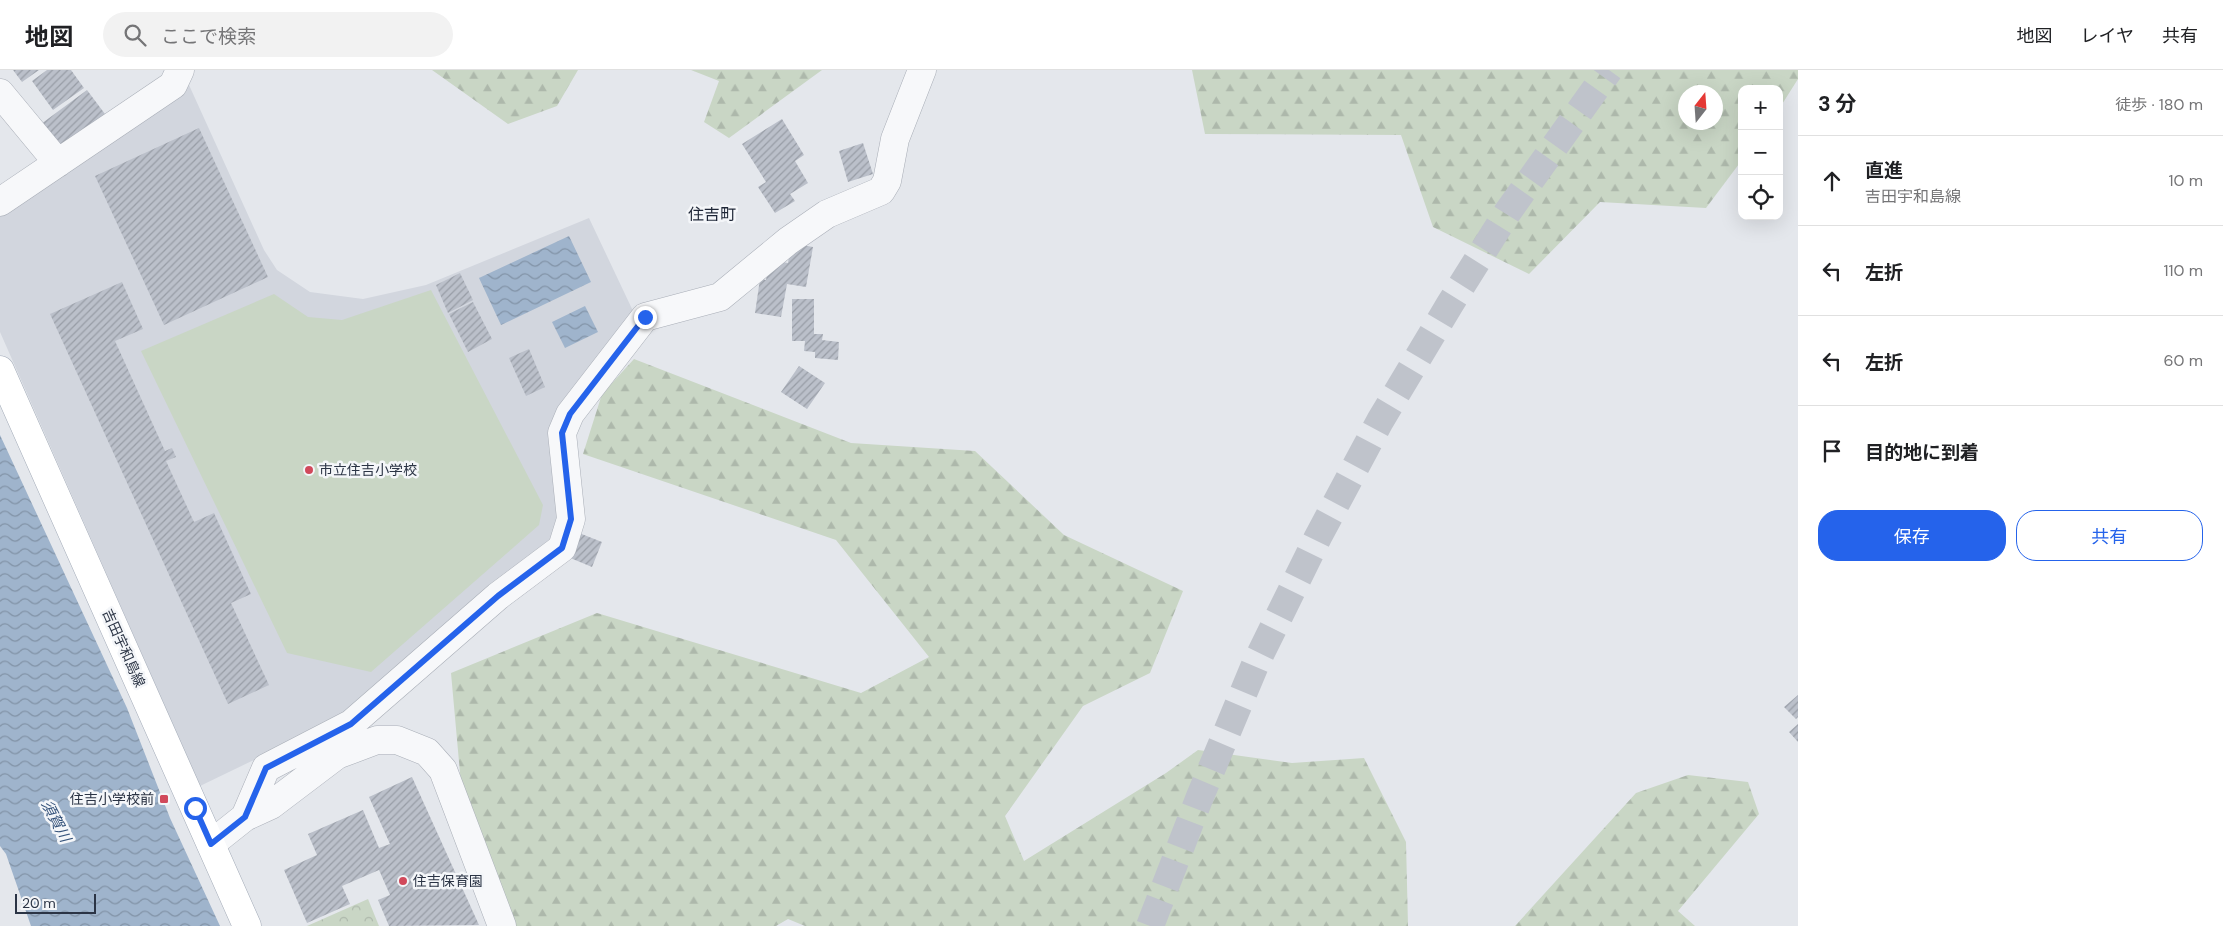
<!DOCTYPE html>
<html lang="ja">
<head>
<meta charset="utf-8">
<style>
  :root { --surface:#fff; --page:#f2f2f2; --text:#202124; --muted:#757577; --line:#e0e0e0; --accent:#2563eb }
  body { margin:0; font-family:"DM Sans","Noto Sans JP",sans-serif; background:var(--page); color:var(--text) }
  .controls { position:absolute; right:15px; top:15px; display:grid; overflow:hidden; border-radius:10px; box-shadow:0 5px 20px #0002 }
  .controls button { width:45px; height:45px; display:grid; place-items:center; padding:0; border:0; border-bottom:1px solid var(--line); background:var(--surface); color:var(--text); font:25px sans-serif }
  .compass { position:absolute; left:1678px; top:15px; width:45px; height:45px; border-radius:50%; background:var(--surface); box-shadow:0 5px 20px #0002; rotate:17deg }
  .scale { position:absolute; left:15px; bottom:12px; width:81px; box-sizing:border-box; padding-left:5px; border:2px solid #2b3445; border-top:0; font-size:14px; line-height:18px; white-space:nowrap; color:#2b3445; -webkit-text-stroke:4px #f4f6f9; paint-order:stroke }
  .stop { position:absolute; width:15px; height:15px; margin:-11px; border:4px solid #2563eb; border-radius:50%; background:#fff }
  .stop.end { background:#2563eb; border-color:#fff; box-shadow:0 1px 5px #0008 }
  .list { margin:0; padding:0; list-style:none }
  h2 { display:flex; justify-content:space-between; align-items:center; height:65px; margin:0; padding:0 20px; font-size:21px }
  h2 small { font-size:16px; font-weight:400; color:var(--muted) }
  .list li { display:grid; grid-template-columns:32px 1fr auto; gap:15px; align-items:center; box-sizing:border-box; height:90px; padding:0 20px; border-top:1px solid var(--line) }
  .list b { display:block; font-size:19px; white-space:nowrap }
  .list p { margin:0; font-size:16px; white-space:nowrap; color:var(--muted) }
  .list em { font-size:16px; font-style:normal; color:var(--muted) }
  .actions { display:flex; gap:10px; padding:15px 20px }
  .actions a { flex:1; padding:11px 0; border:1px solid var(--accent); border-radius:20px; text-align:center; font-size:18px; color:var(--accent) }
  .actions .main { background:var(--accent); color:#fff }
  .icon { flex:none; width:28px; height:28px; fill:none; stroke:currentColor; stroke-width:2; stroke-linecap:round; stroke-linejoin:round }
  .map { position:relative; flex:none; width:1798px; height:856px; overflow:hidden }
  header { display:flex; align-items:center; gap:30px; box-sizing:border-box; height:70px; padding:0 25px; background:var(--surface); border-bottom:1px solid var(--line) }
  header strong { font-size:24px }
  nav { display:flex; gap:28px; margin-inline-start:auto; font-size:18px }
  .search { width:350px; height:45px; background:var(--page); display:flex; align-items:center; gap:12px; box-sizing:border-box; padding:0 18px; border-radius:28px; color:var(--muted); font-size:19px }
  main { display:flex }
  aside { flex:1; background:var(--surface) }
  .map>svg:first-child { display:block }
  .built { fill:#d2d6de }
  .forest { fill:url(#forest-firs); fill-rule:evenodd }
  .park { fill:url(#park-crowns) }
  .pitch { fill:#c9d6c5 }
  .water { fill:url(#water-waves) }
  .building { fill:url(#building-hatch) }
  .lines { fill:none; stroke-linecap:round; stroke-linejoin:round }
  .highway-tunnel { stroke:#bfc3cb; stroke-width:28; stroke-dasharray:28 14; stroke-linecap:butt }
  .minor-casing { stroke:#a9aeb7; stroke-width:29 }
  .major-casing { stroke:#a3abb8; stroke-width:29 }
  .minor { stroke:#f7f8fa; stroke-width:28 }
  .major { stroke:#fff; stroke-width:28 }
  .route { stroke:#2563eb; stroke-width:6 }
  .poi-dot { fill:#d1495b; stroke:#f4f6f9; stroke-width:2 }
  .labels { text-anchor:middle; stroke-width:5; stroke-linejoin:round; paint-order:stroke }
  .poi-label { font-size:14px; fill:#2b3445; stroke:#f4f6f9; text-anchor:start }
  .street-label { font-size:14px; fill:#2b3445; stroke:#f4f6f9 }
  .water-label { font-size:15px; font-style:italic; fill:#34527a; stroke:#f4f6f9 }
  .quarter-label { font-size:16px; fill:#1d2536; stroke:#f4f6f9 }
</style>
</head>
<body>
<header>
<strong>地図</strong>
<div class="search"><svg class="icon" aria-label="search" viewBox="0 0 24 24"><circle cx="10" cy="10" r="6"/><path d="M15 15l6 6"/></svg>ここで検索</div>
<nav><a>地図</a><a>レイヤ</a><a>共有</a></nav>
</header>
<main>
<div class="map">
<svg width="1798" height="856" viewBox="0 0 1798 856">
  <defs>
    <pattern id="forest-firs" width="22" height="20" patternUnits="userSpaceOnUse" patternTransform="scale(1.25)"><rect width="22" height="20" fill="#c9d6c5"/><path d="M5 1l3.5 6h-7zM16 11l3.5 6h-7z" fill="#adb8ab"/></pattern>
    <pattern id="park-crowns" width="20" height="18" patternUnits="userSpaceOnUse" patternTransform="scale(1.25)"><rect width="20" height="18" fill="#c9d6c5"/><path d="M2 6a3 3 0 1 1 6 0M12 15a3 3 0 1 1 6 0" fill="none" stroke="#adb8ab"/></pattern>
    <pattern id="water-waves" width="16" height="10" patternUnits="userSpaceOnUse" patternTransform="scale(1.25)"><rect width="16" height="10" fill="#9fb4cc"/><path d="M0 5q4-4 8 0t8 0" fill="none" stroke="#8293a7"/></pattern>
    <pattern id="building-hatch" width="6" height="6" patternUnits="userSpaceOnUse" patternTransform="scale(1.25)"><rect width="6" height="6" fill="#bbc0ca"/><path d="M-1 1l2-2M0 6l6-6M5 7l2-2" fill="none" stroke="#989da6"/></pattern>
  </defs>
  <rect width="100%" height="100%" fill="#e4e7ec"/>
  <!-- built -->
  <path class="built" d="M189,15L264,180L277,200L310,222L363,229L426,215L589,148L633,241L553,355L559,445L552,467L349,644L200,716L0,262V144Z"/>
  <!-- forest -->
  <path class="forest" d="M432,0H578L557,36L508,54Z
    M691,0H822L729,68L704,52L719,11Z
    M1192,0H1798V9L1779,39V19H1742V90L1706,138L1600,132L1529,204L1433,157L1401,65L1205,64ZM1686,22H1716V52H1686Z
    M634,289L851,373L975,381L1064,465L1183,521L1150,603L1083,636L1005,746L1024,791L1166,703L1198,680L1292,693L1364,688L1406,772L1408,856H805L788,849L776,856H511L462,725L451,603L597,543L861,623L929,587L836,470L583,384L602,324Z
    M1688,705L1748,712L1759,744L1678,841L1695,856H1515L1636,723Z"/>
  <!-- park -->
  <path class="park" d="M368,829L379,856H307Z"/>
  <!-- pitch -->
  <path class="pitch" d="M431,220L543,435L539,455L371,602L287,583L141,281L274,224L308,247L342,250Z"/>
  <!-- water -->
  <path class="water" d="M569,166L591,212L501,255L479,208Z
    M585,236L598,262L565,278L552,252Z
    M0,365L127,638L170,748L220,856H31L6,784L0,776Z"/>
  <!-- building -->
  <path class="building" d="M13,0H39L22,12Z
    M47,0H71L84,18L53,40L32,11Z
    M87,20L108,48L62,82L41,54Z
    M782,49L804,85L795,91L808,113L790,124L795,131L775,143L758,117L766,112L742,74Z
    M199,58L268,207L164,255L95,106Z
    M863,73L873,104L848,112L839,81Z
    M791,173L813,177L806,217L787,214L781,247L755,243L760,209L766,210L768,200L774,201L776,191L788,193Z
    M460,203L473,230L448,243L436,215Z
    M122,212L143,259L115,271L165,381L172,378L176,387L166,391L194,452L214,443L251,524L231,533L269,615L228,634L50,244Z
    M792,229H814V264H823L822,270L839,272L838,290L815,288V282L804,281L805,271H792Z
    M473,232L492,269L468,282L449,244Z
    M529,279L545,317L526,326L509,288Z
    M799,296L825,313L807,339L781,322Z
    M579,463L602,472L592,497L568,487Z
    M1798,625V647L1796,649L1784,637Z
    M1798,654V672L1789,662Z
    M412,707L479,855L389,856L378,830L390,825L379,800L342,816L350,834L307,853L284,800L317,785L308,764L363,740L379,778L390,774L369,727Z"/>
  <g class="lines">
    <!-- highway-tunnel -->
    <path class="highway-tunnel" d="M1150,856L1199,729L1255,595L1318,467L1380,351L1450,234L1507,143L1609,0"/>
    <!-- minor casing -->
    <g class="minor-casing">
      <path id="minor" d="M0,23L58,93
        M0,132L173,15L180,0
        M245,747L271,735L337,685L377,670H397L427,682L443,700L502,856
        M211,774L245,747L266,698L351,654L498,526L562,478L571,449L562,363L570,344L645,247L720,227L788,171L827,144L881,121L887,111L895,69L922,0"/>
    </g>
    <!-- major casing -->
    <g class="major-casing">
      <path id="major" d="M0,300L247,856"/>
    </g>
    <!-- minor -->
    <use href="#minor" class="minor"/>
    <!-- major -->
    <use href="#major" class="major"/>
  </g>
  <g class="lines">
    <!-- route -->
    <path class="route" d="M195,738L211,774L245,747L266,698L351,654L498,526L562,478L571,449L562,363L570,344L645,247"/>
  </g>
  <!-- markers -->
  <g class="poi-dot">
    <circle cx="309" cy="400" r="5"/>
    <rect x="159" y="724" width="10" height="10" rx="2.5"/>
    <circle cx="403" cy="811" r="5"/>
  </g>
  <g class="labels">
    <!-- poi labels -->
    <g class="poi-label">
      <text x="319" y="405">市立住吉小学校</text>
      <text x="154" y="734" text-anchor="end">住吉小学校前</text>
      <text x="413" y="816">住吉保育園</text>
    </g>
    <!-- street labels -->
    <g class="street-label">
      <text transform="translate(124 578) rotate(66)" y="5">吉田宇和島線</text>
    </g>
    <!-- water labels -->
    <g class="water-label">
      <text transform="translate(56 751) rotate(62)" y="5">須賀川</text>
    </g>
    <!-- quarter labels -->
    <g class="quarter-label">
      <text x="712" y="150">住吉町</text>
    </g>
  </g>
</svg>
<div class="controls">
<button>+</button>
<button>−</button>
<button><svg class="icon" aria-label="locate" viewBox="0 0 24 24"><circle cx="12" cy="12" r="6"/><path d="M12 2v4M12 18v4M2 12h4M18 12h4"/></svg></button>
</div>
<svg class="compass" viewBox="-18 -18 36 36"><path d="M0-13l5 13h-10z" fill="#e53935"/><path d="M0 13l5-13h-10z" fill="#757577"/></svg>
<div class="scale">20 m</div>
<div class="stop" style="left:195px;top:738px"></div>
<div class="stop end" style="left:645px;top:247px"></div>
</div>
<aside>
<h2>3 分<small>徒歩 · 180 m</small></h2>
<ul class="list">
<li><svg class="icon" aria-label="ahead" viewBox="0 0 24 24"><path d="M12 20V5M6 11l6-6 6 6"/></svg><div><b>直進</b><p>吉田宇和島線</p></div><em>10 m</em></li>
<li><svg class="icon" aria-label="left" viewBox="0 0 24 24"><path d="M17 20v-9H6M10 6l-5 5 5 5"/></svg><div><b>左折</b></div><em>110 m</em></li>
<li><svg class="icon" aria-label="left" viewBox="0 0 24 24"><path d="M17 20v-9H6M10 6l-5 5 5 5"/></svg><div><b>左折</b></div><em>60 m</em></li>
<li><svg class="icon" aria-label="arrive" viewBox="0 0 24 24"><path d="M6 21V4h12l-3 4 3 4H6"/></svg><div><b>目的地に到着</b></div></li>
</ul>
<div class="actions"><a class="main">保存</a><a>共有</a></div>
</aside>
</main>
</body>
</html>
